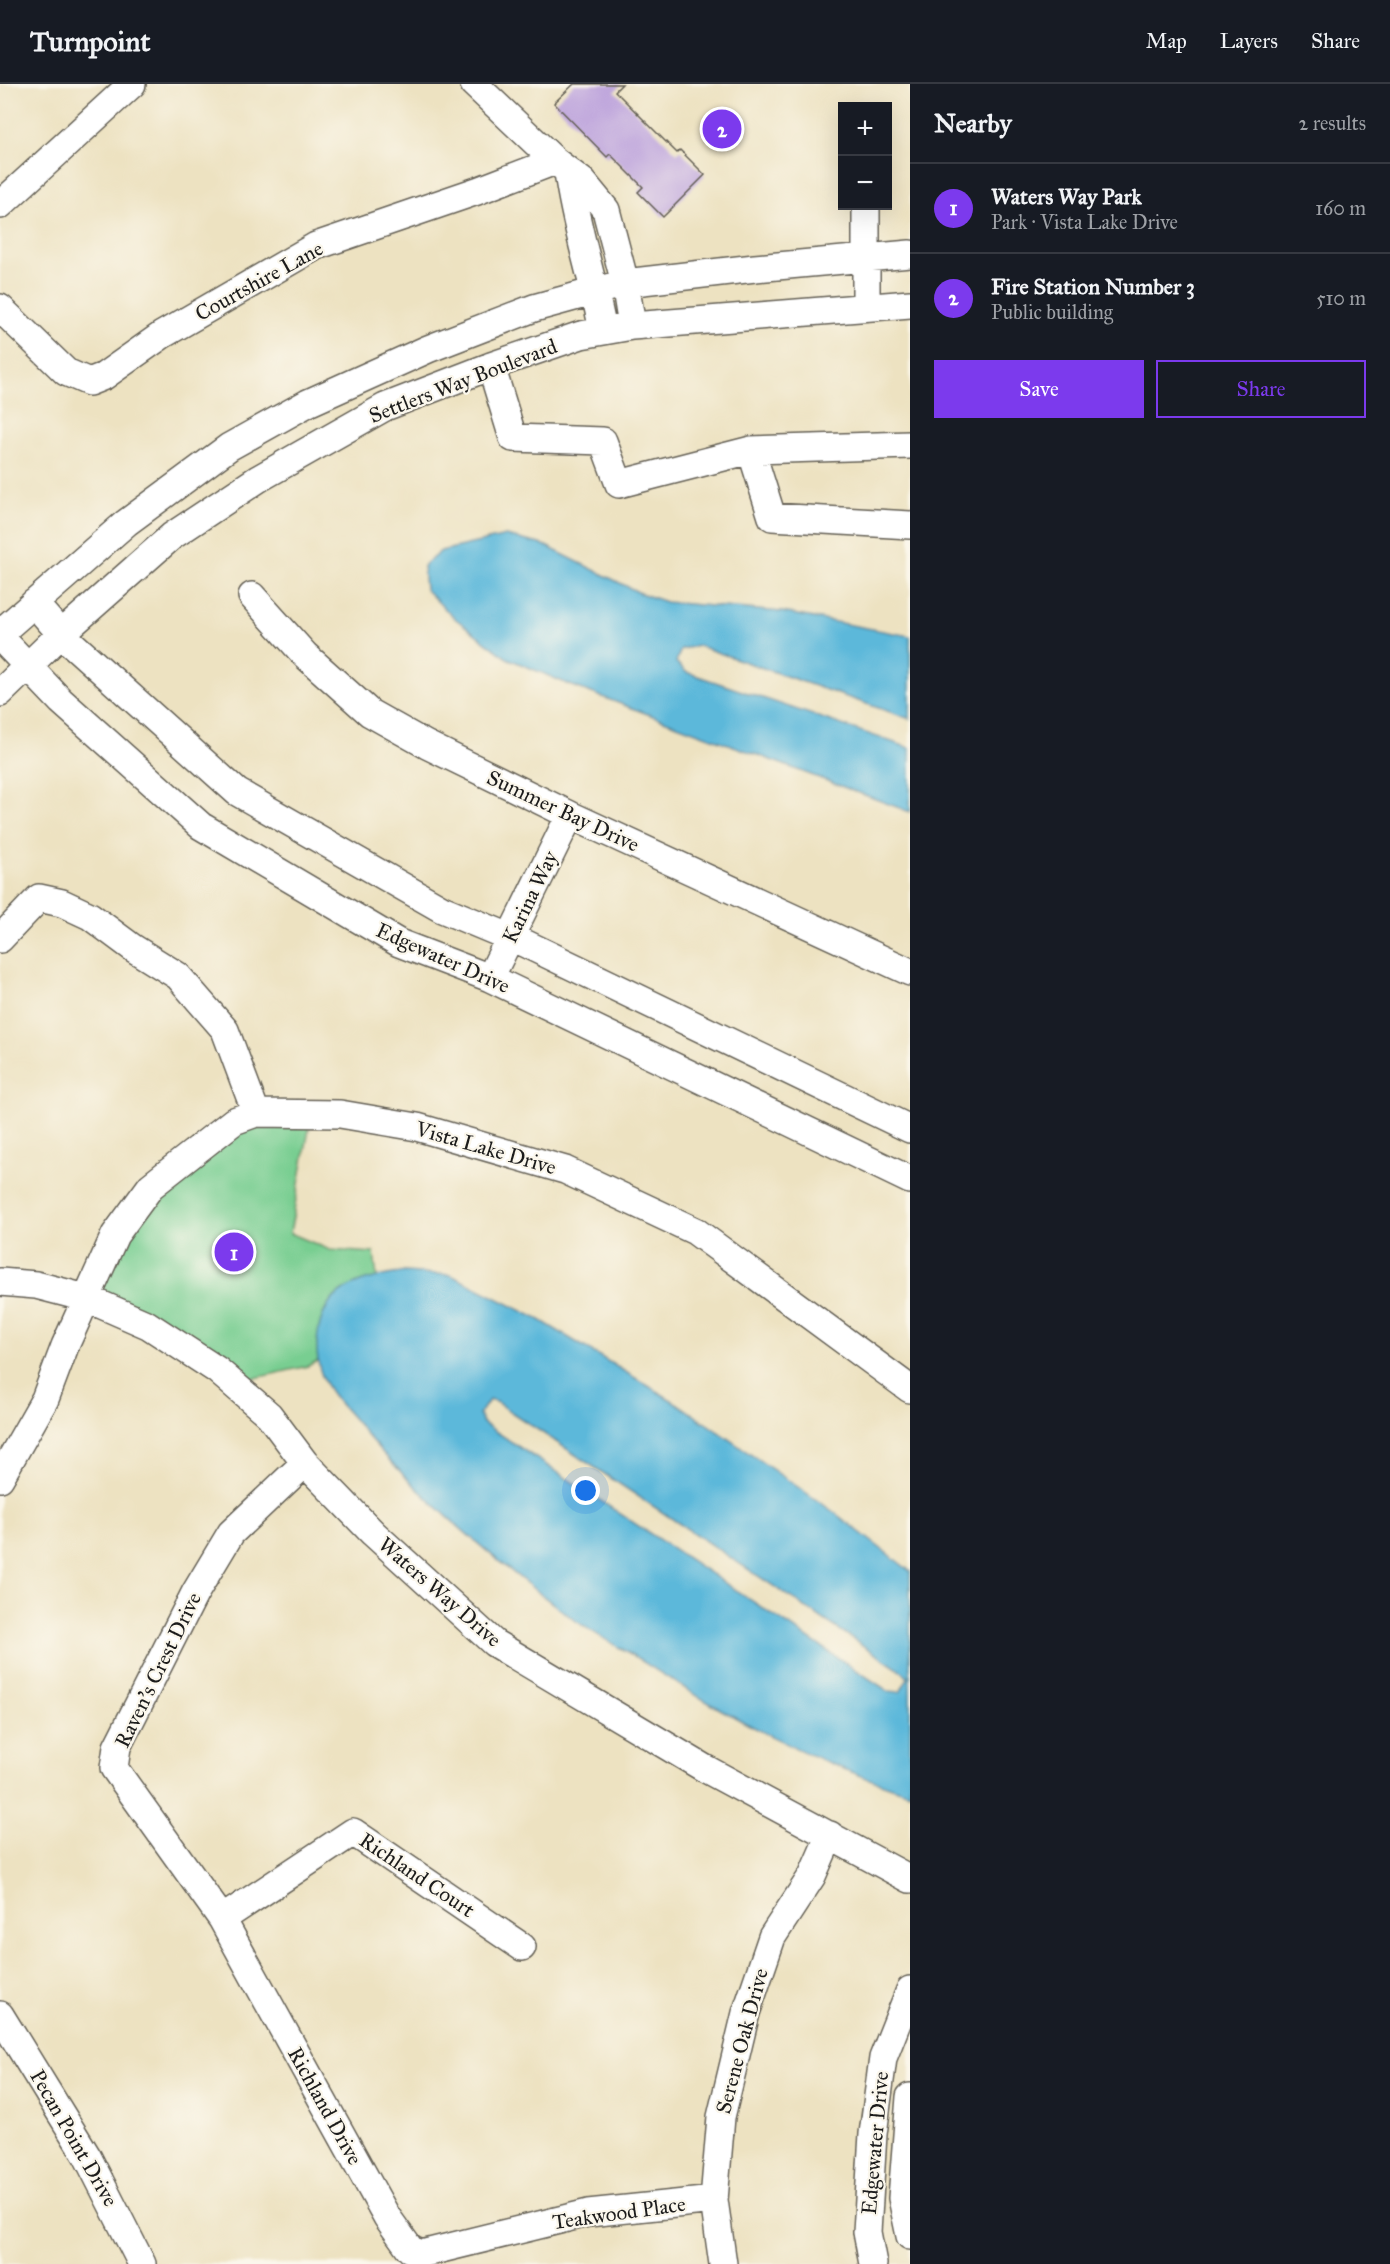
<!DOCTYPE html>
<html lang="en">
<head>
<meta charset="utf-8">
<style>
  :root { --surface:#171b24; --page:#20242c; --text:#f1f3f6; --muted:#9ea1a6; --line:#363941; --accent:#7c3aed }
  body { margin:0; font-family:"IM FELL Great Primer",serif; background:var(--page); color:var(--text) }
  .controls { position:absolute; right:18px; top:18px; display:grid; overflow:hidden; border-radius:0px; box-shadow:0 6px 24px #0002 }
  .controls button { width:54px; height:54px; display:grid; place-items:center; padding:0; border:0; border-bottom:2px solid var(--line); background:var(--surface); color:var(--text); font:30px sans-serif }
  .you { position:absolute; left:586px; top:1407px; width:21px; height:21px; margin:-15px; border:4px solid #fff; border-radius:50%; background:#1a73e8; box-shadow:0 0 0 9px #1a73e833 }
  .badge { display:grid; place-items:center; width:39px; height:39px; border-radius:50%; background:var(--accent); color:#fff; font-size:20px; font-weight:700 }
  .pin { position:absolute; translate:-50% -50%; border:3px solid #fff; box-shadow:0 2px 6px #0006 }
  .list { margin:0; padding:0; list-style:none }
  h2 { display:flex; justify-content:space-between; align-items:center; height:78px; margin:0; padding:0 24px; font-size:26px }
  h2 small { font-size:20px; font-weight:400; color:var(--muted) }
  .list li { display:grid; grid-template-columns:39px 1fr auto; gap:18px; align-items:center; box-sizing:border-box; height:90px; padding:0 24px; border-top:2px solid var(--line) }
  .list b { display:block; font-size:22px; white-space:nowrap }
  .list p { margin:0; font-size:20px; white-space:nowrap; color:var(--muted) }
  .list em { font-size:20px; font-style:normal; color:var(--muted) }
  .actions { display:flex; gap:12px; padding:18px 24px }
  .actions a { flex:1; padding:14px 0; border:2px solid var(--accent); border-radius:0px; text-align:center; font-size:21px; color:var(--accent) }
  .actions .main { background:var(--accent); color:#fff }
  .map { position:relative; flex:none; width:910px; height:2180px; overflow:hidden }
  header { display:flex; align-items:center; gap:36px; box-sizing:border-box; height:84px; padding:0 30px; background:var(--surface); border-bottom:2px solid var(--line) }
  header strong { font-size:28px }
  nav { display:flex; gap:33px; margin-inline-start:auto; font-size:21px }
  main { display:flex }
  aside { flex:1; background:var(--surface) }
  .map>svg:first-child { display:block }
  .green { fill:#78ce91; stroke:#4a7556; stroke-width:1.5 }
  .water { fill:#5cb8da; stroke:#3c6a7b; stroke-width:1.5; fill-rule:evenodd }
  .building { fill:#bba1db }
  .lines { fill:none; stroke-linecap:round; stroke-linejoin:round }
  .minor-casing { stroke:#656156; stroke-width:30 }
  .minor { stroke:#fff; stroke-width:27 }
  .labels { text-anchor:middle; stroke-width:4.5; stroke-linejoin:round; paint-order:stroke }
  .street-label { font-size:21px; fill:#1c1c1c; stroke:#fbf7ec }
</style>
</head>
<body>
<header>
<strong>Turnpoint</strong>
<nav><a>Map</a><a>Layers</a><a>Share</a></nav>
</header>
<main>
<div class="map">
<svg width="910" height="2180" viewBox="0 0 910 2180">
  <rect width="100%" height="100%" fill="#fbf7ec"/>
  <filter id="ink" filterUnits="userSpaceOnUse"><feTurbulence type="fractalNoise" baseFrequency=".0167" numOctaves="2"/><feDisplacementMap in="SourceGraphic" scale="12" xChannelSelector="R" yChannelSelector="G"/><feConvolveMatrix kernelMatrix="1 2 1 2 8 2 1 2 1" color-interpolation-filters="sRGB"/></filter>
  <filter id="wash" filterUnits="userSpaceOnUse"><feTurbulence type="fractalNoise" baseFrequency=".008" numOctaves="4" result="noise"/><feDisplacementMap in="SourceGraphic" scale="24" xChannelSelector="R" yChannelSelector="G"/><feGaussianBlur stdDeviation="1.35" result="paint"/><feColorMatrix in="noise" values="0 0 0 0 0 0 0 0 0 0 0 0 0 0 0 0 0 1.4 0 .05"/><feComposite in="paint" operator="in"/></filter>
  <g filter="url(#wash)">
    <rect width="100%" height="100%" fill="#ede2c1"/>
    <!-- green -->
    <path class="green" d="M289,1040H310L290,1149L330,1166L374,1169L379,1209L330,1270L308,1282L242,1297L97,1208L124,1152L160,1106L240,1045Z"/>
    <!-- water -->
    <path class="water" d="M506,452L544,461L640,509L666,518L782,528L910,552V635L699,562L681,565L676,578L686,588L910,664V728L570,601L507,574L452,532L425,505L423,482L441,467Z
      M404,1188L451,1191L540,1236L678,1320L831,1426L910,1487V1709C841,1687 774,1656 711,1620C685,1605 659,1588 634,1572C613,1560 591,1548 572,1534C494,1476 416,1411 354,1336C343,1323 328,1308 322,1292C312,1264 316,1223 344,1206C362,1194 384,1192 404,1188ZM489,1316L496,1318L903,1588L908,1594L900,1608L888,1607L483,1339L479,1331Z"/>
    <g id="blocks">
      <!-- building -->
      <path class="building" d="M574,0H622L615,7L677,69L680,66L705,91L663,133L638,108L643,103L610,70L607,73L554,19Z"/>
    </g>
  </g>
  <g filter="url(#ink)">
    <use href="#blocks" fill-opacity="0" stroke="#656156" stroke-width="1.5"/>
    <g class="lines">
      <!-- minor casing -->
      <g class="minor-casing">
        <path id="minor" d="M474,0L555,77L583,98L606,126L625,199L632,242
          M568,88C575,142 593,193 603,247
          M0,121L132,0
          M866,122V223
          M0,224L66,288L89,298L104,292L162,251L316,162L477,107L555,77
          M491,282L513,354L603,357L619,400L751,366L910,361
          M751,366L772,433L910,441
          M252,512L305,571L370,629L427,661L570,731L910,888
          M34,519L61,550L237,708L442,825L526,860L910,1045
          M0,549L126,439L229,363L308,319L428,265L534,224L625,199L755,184L910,170
          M0,553L61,617L201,742L399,859L490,894L910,1096
          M0,609L61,550L172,452L258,395L385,323L491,282L581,251L632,242L910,220
          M0,855L39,814L62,819L90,832L133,864L178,892L225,946L256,1029
          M490,894L570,731
          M0,1198L36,1201L86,1214L148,1241L217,1286L269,1331L305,1379L373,1449L494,1559L704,1684L910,1795
          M305,1379L231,1449L195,1509L117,1663L114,1684L222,1835L387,2133L410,2165L421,2170L588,2129L714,2116
          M0,1394L45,1315L65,1262L115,1151L151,1102L234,1037L256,1029L340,1030L417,1043L565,1086L695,1147L910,1305
          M222,1835L353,1748L522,1863
          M0,1931L87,2072L142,2180
          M910,2013L902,2114L910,2152
          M723,2180L714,2116L721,2033L746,1929L772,1853L812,1792L830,1751
          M873,2180L867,2148L873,2050L883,1974L910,1906"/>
      </g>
      <!-- minor -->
      <use href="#minor" class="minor"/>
    </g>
  </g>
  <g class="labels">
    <!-- street labels -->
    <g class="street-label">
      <text transform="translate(259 197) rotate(-29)" y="7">Courtshire Lane</text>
      <text transform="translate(463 297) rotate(-21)" y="7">Settlers Way Boulevard</text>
      <text transform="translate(563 727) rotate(25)" y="7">Summer Bay Drive</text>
      <text transform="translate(530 813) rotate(-64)" y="7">Karina Way</text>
      <text transform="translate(443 874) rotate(24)" y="7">Edgewater Drive</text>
      <text transform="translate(486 1064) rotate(16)" y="7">Vista Lake Drive</text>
      <text transform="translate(440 1508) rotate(41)" y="7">Waters Way Drive</text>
      <text transform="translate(158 1586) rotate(-64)" y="7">Raven's Crest Drive</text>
      <text transform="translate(417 1791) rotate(34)" y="7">Richland Court</text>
      <text transform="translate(742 1957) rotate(-75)" y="7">Serene Oak Drive</text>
      <text transform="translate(325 2022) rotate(61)" y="7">Richland Drive</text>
      <text transform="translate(74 2054) rotate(60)" y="7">Pecan Point Drive</text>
      <text transform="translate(875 2059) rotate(-85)" y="7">Edgewater Drive</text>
      <text transform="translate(619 2129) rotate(-8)" y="7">Teakwood Place</text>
    </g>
  </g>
</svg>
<div class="controls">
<button>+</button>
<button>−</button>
</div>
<div class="you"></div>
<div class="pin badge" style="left:234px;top:1168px">1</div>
<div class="pin badge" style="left:722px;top:45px">2</div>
</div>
<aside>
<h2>Nearby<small>2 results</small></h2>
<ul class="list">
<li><span class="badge">1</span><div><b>Waters Way Park</b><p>Park · Vista Lake Drive</p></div><em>160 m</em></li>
<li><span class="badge">2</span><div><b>Fire Station Number 3</b><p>Public building</p></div><em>510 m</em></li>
</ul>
<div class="actions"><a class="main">Save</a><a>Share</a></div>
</aside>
</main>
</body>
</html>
